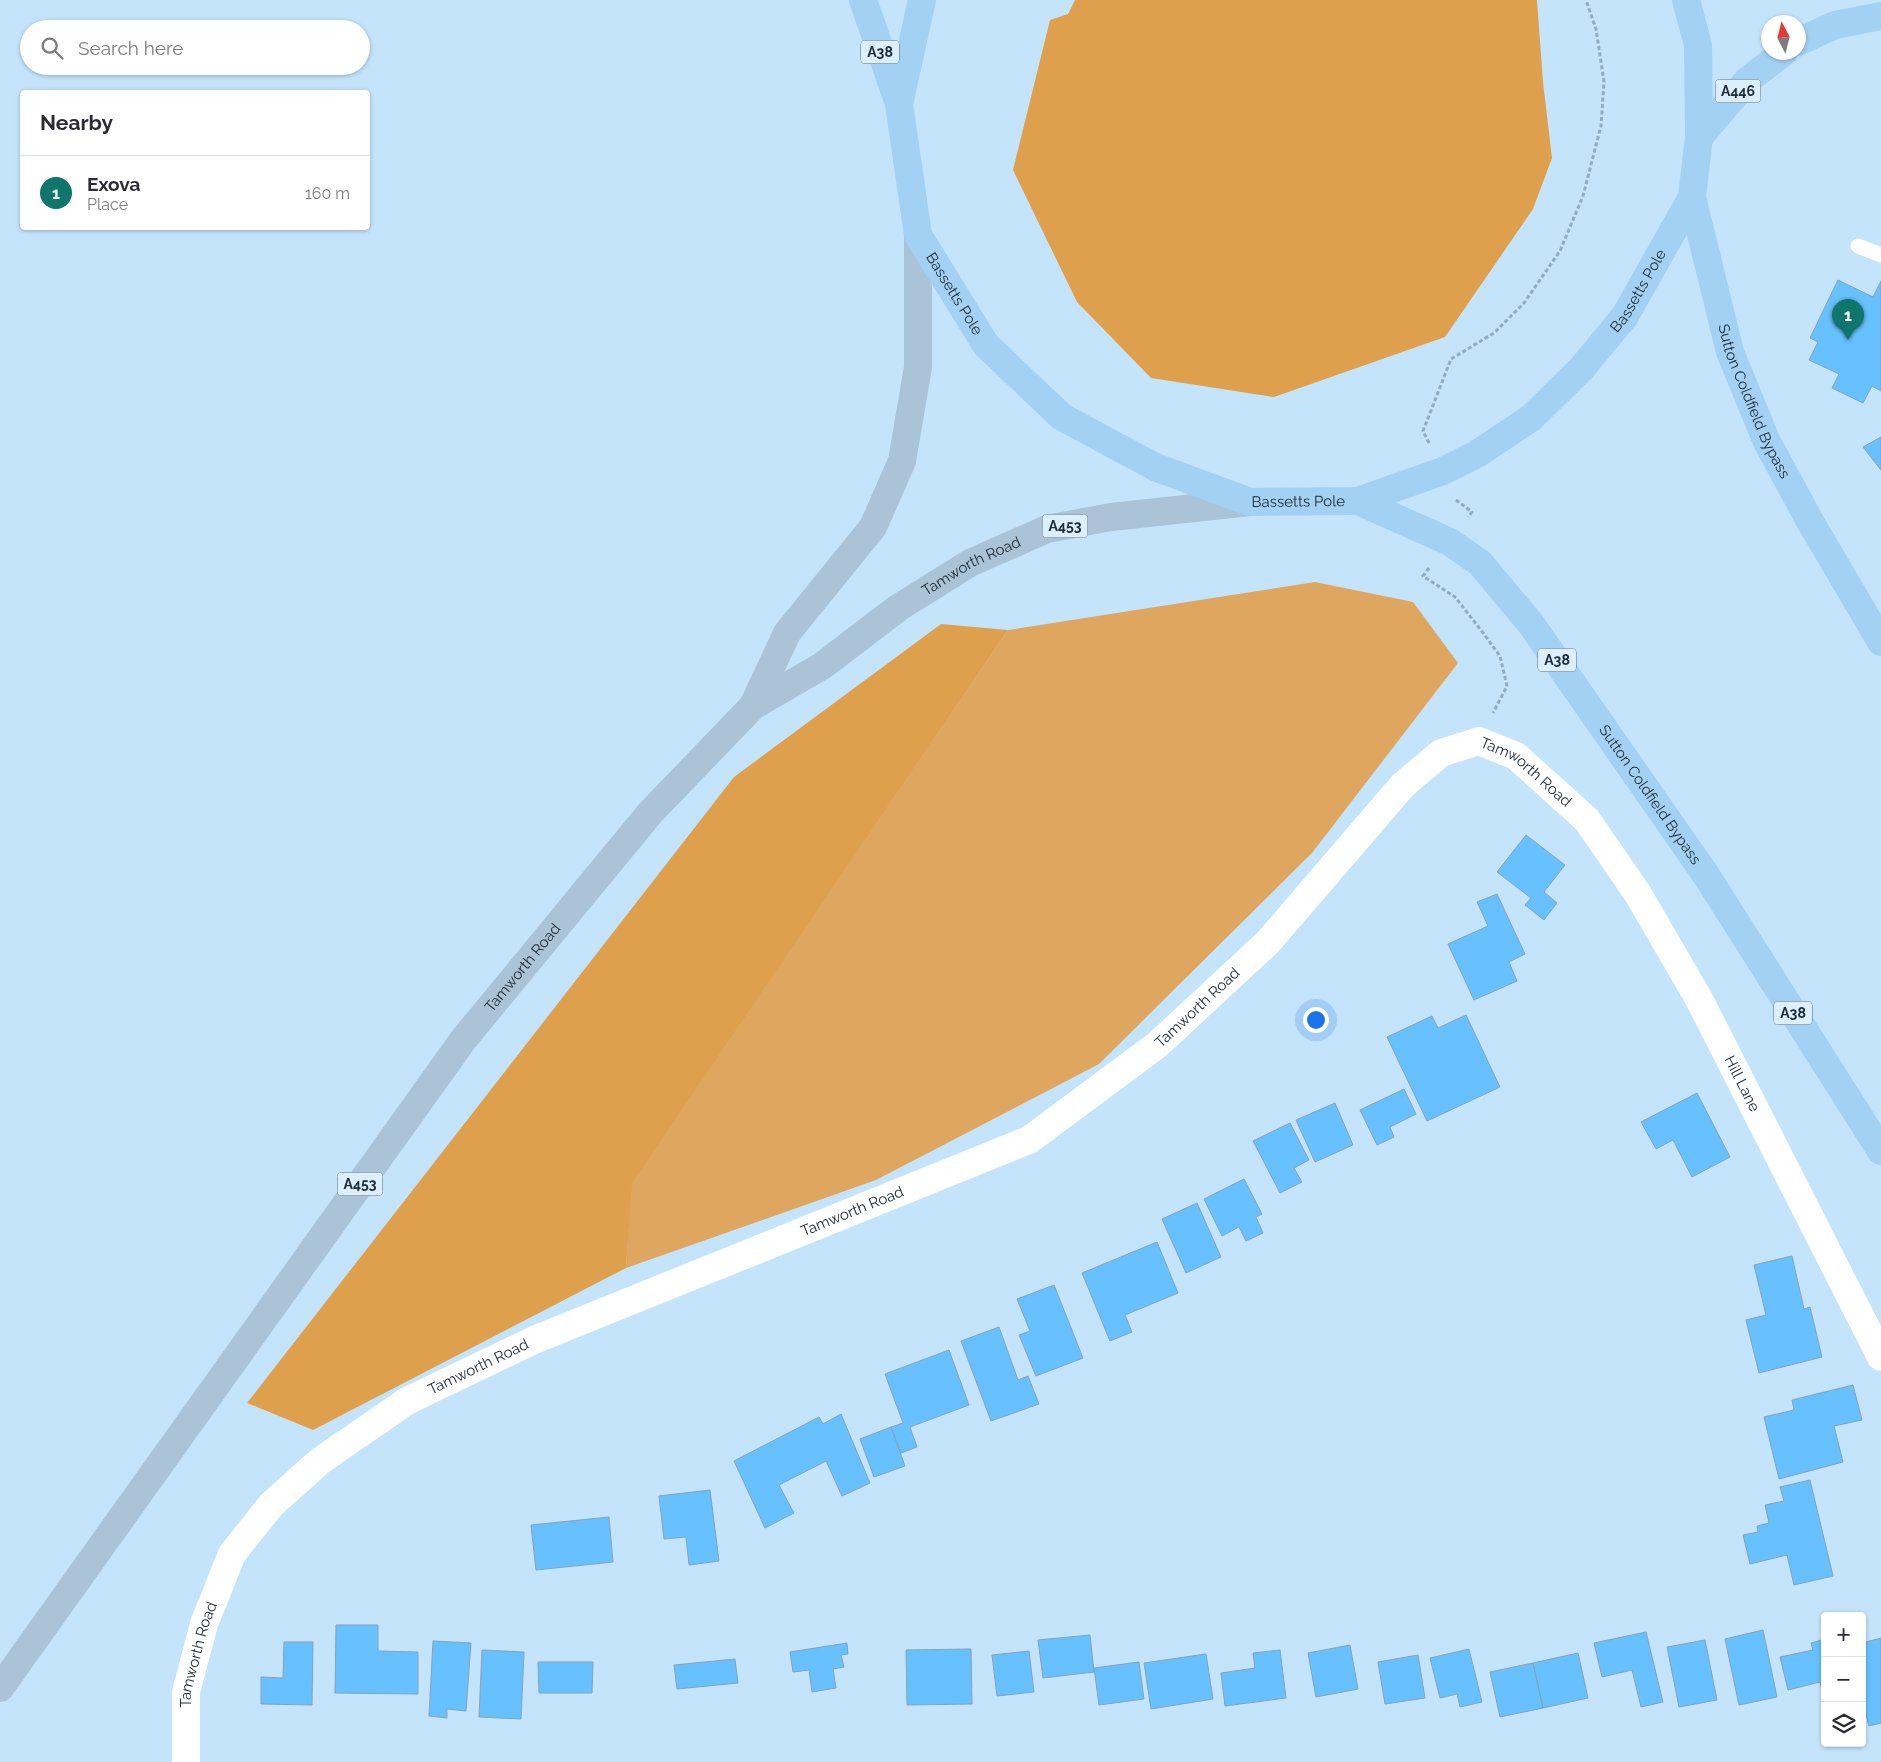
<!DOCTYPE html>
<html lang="en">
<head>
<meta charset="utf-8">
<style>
  :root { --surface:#fff; --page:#f7f7f7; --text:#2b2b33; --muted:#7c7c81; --line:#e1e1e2; --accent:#0f766e }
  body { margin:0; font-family:Raleway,sans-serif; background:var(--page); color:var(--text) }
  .controls { position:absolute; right:15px; bottom:15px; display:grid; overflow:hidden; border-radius:5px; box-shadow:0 1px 4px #0004 }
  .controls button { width:45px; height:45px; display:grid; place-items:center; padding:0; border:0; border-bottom:1px solid var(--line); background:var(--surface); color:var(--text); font:25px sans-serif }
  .compass { position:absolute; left:1761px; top:15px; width:45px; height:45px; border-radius:50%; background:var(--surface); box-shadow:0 1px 4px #0004; rotate:353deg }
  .you { position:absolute; left:1315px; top:1019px; width:18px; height:18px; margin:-12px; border:4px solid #fff; border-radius:50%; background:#1a73e8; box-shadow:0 0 0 8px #1a73e833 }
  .badge { display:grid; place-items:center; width:32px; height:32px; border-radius:50%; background:var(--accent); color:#fff; font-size:16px; font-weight:700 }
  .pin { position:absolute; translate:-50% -41px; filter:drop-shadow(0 1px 2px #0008) }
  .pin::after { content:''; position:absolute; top:26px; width:18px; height:15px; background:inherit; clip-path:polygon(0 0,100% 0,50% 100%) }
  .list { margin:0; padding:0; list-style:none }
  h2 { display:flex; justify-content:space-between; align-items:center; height:65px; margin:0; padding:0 20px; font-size:21px }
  h2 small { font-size:16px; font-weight:400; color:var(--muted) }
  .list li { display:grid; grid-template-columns:32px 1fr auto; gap:15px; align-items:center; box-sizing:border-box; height:75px; padding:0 20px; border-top:1px solid var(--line) }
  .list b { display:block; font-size:19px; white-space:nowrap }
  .list p { margin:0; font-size:16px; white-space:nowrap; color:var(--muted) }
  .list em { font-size:16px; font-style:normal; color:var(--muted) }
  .icon { flex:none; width:28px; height:28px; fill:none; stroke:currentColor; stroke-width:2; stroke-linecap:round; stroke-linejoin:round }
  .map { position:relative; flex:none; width:1881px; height:1762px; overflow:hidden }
  .search { position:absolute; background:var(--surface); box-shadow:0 1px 4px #0004; left:20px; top:20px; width:350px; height:55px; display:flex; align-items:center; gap:12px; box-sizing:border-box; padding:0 18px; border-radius:28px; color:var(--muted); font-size:19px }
  .panel { position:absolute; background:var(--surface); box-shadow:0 1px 4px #0004; left:20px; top:90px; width:350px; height:140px; border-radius:5px }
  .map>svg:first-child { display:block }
  .green { fill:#dfa65f }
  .forest { fill:#dfa04d }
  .building { fill:#67c1ff; stroke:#85a3ba }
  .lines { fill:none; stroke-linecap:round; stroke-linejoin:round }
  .path { stroke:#91acbf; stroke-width:3; stroke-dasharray:4 2.5; stroke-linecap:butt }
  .lane { stroke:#fff; stroke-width:15 }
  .street { stroke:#fff; stroke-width:28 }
  .primary { stroke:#abc3d7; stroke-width:28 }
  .highway { stroke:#a3d1f3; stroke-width:28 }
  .labels { text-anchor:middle; stroke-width:4; stroke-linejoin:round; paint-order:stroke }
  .shield { fill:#dceffe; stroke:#586772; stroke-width:1 }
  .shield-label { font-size:14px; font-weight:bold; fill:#202d36 }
  .street-label { font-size:15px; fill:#202d36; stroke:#dceffe }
</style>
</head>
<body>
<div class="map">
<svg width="1881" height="1762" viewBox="0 0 1881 1762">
  <rect width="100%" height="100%" fill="#c4e4fc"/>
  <!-- green -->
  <path class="green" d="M1315,582L1413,602L1458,663L1312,853L1099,1064L876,1180L626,1268L631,1183L1008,630Z"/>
  <!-- forest -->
  <path class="forest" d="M1075,0H1537L1543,82L1552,158L1533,209L1445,337L1274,397L1151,378L1077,302L1013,170L1050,20L1068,14Z
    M941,624L1008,630L632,1183L626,1268L313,1430L247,1403L734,777Z"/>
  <!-- building -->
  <path class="building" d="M1838,280L1873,297L1881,281V391L1872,386L1863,403L1832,388L1839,374L1809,360L1818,342L1810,338Z
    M1881,437V470L1863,447Z
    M1526,835L1565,865L1544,892L1557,903L1544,920L1525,905L1531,898L1497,872Z
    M1497,894L1525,954L1509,962L1517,981L1474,1000L1448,944L1488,926L1477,902Z
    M1466,1015L1500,1087L1427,1121L1387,1037L1432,1016L1438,1028Z
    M1404,1089L1416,1114L1390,1127L1394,1137L1377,1145L1360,1110Z
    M1697,1093L1730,1157L1692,1177L1673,1140L1656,1149L1641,1122Z
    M1335,1103L1353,1145L1315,1162L1296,1120Z
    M1290,1123L1309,1160L1294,1168L1302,1182L1280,1193L1253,1141Z
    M1244,1179L1262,1214L1256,1217L1263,1233L1246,1241L1239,1227L1222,1236L1204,1199Z
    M1197,1203L1221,1257L1186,1273L1162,1219Z
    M1157,1242L1178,1293L1125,1315L1132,1332L1110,1341L1082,1273Z
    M1792,1256L1804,1309L1810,1307L1822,1357L1759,1373L1746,1320L1766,1315L1754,1265Z
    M1054,1285L1083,1358L1036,1376L1019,1335L1030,1331L1017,1299Z
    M999,1327L1018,1380L1028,1376L1039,1404L991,1421L961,1341Z
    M949,1350L969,1405L910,1427L917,1447L901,1453L891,1427L903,1423L885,1374Z
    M1853,1385L1862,1420L1834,1426L1843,1462L1779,1479L1764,1417L1794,1410L1792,1400Z
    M841,1414L870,1483L842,1496L826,1461L779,1485L794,1513L765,1528L734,1461L819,1417L823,1424Z
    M891,1427L905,1466L874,1477L860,1439Z
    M1810,1480L1833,1576L1794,1585L1787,1555L1750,1564L1743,1535L1758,1532L1757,1526L1769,1523L1765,1505L1784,1501L1780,1487Z
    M710,1490L719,1561L689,1565L686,1537L664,1539L659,1496Z
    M609,1517L613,1562L536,1570L531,1525Z
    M336,1625H378V1651L418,1652V1694L335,1693Z
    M1763,1630L1777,1697L1739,1705L1725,1639Z
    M1646,1632L1663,1702L1641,1707L1632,1670L1602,1677L1594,1643Z
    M1090,1635L1094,1672L1043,1678L1038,1640Z
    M1881,1638V1723L1869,1726L1862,1700V1643Z
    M1825,1639V1704L1820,1682L1788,1690L1780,1657L1813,1650L1811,1643Z
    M1705,1640L1717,1700L1679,1707L1667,1647Z
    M433,1641L471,1643L466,1711L447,1709V1718L429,1716Z
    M284,1642H313L312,1705L261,1704V1677L283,1678Z
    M847,1643L848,1654L841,1655L844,1667L833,1669L836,1688L812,1692L809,1670L793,1672L790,1652Z
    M1350,1645L1358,1689L1316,1697L1308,1653Z
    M971,1649L972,1704L907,1705L906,1650Z
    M1469,1649L1482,1702L1460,1707L1457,1694L1440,1698L1430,1658Z
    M482,1650L524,1652L521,1719L479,1717Z
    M1280,1650L1286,1698L1225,1706L1221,1673L1255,1668L1253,1653Z
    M1029,1651L1034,1692L997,1696L992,1655Z
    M1578,1653L1588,1698L1543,1708L1533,1663Z
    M1206,1654L1213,1699L1151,1709L1144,1663Z
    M1418,1655L1425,1698L1385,1704L1378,1662Z
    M735,1659L738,1683L677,1689L674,1665Z
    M538,1662H593L592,1693H539Z
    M1139,1662L1144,1699L1099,1705L1094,1668Z
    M1533,1663L1543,1708L1500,1717L1490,1672Z"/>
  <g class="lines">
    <!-- path -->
    <path class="path" d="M1429,443L1423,431L1451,359L1494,333L1524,303L1560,251L1583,196L1601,126L1604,82L1596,29L1586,0
      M1456,500L1472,512L1468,517
      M1429,568L1423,576L1455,597L1484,634L1500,656L1507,686L1493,713"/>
    <!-- lane -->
    <path class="lane" d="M1858,246L1881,255"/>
    <!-- street -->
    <path class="street" id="s1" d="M186,1762V1692L204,1624L232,1554L271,1505L320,1461L407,1401L534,1340L1029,1140L1157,1045L1268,942L1403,785L1441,753L1479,741L1516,756L1587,820L1638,894L1700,1001L1881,1357"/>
    <!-- primary -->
    <g class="primary">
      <path d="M753,706L787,633L873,527L902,461L918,367V235"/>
      <path id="s2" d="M0,1688L463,1040L650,813L753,706L822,666L898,608L970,563L1047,529L1111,517L1250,502"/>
    </g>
    <!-- highway -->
    <g class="highway">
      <path d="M863,0L899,104"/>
      <path id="s3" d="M922,0L899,104L918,235L986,345L1062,417L1155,467L1250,502L1358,501L1443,471L1477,454L1531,418L1581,369L1625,316L1692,197L1699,137L1698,45L1686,0"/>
      <path d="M1798,42L1835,25L1881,16"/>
      <path d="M1699,137L1748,80L1784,52"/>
      <path id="s4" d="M1692,197L1730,352L1767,442L1811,523L1881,642"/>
      <path id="s5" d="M1358,501L1450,542L1480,563L1531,624L1706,875L1881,1151"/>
    </g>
  </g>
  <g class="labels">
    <!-- shield labels -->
    <g class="shield">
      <rect x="861" y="40.5" width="38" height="23" rx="4"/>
      <rect x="1715.5" y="79.5" width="45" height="23" rx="4"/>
      <rect x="1042.5" y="514.5" width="45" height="23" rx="4"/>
      <rect x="1538" y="648.5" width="38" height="23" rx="4"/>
      <rect x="1774" y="1001.5" width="38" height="23" rx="4"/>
      <rect x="337.5" y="1172.5" width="45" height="23" rx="4"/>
    </g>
    <g class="shield-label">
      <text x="880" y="57">A38</text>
      <text x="1738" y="96">A446</text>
      <text x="1065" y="531">A453</text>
      <text x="1557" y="665">A38</text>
      <text x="1793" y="1018">A38</text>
      <text x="360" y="1189">A453</text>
    </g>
    <!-- street labels -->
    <g class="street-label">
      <text dy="5" stroke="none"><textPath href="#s3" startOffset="1148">Bassetts Pole</textPath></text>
      <text dy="5" stroke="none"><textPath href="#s3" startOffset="308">Bassetts Pole</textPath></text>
      <text dy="5" stroke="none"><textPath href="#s4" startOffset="214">Sutton Coldfield Bypass</textPath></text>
      <text dy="5" stroke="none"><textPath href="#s3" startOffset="728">Bassetts Pole</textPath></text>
      <text dy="5" stroke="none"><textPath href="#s2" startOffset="1499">Tamworth Road</textPath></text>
      <text dy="5" stroke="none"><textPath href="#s1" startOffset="1789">Tamworth Road</textPath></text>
      <text dy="5" stroke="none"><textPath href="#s5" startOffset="425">Sutton Coldfield Bypass</textPath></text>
      <text dy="5" stroke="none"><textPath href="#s2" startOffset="890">Tamworth Road</textPath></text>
      <text dy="5" stroke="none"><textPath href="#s1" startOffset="1339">Tamworth Road</textPath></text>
      <text dy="5" stroke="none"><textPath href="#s1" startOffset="2174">Hill Lane</textPath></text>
      <text dy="5" stroke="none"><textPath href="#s1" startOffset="934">Tamworth Road</textPath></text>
      <text dy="5" stroke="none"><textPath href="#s1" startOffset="529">Tamworth Road</textPath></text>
      <text dy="5" stroke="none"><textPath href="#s1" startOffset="109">Tamworth Road</textPath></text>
    </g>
  </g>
</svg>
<div class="controls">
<button>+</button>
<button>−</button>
<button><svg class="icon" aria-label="layers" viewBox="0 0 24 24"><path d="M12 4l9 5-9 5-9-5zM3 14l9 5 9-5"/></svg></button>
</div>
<svg class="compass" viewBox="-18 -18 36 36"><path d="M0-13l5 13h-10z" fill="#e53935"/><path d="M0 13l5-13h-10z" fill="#7c7c81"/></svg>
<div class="you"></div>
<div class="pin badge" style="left:1848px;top:340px">1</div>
<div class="search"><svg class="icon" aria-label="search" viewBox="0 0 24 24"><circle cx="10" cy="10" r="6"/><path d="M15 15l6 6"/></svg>Search here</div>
<section class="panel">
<h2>Nearby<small></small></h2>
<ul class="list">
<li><span class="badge">1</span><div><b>Exova</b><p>Place</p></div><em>160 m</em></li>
</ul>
</section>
</div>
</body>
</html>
